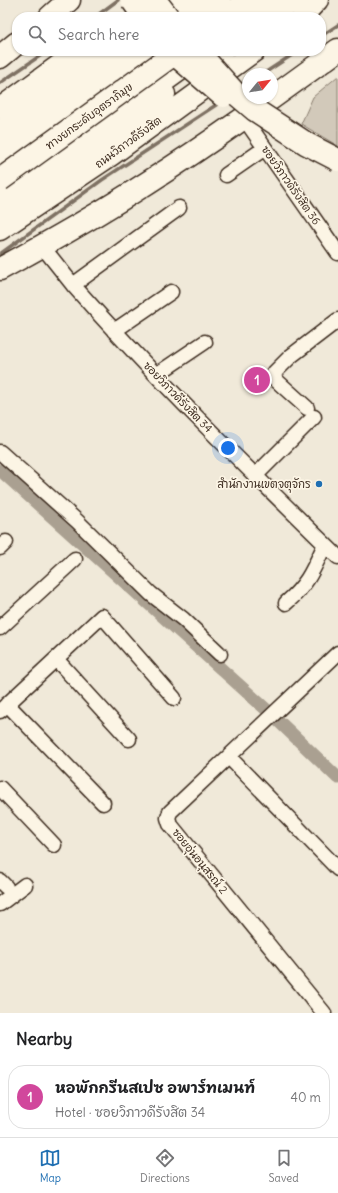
<!DOCTYPE html>
<html lang="en">
<head>
<meta charset="utf-8">
<style>
  :root { --surface:#fff; --page:#f2f2f2; --text:#202124; --muted:#757577; --line:#e0e0e0; --accent:#1f6fb2 }
  body { margin:0; font-family:Delius,"Playpen Sans Thai",sans-serif; background:var(--page); color:var(--text) }
  .compass { position:absolute; left:242px; top:68px; width:36px; height:36px; border-radius:50%; background:var(--surface); box-shadow:0 1px 3px #0004; rotate:60deg }
  .you { position:absolute; left:228px; top:448px; width:14px; height:14px; margin:-10px; border:3px solid #fff; border-radius:50%; background:#1a73e8; box-shadow:0 0 0 6px #1a73e833 }
  .badge { display:grid; place-items:center; width:26px; height:26px; border-radius:50%; background:var(--accent); color:#fff; font-size:13px; font-weight:700 }
  .pin { position:absolute; translate:-50% -50%; border:2px solid #fff; box-shadow:0 1px 4px #0006 }
  .list { margin:0; padding:0; list-style:none }
  h2 { display:flex; justify-content:space-between; align-items:center; height:52px; margin:0; padding:0 16px; font-size:17px }
  h2 small { font-size:13px; font-weight:400; color:var(--muted) }
  .list li { display:grid; grid-template-columns:26px 1fr auto; gap:12px; align-items:center; box-sizing:border-box; height:64px; margin:0 8px 8px; padding:0 8px; border:1px solid var(--line); border-radius:16px }
  .list b { display:block; font-size:15px; white-space:nowrap }
  .list p { margin:0; font-size:13px; white-space:nowrap; color:var(--muted) }
  .list em { font-size:13px; font-style:normal; color:var(--muted) }
  .icon { flex:none; width:22px; height:22px; fill:none; stroke:currentColor; stroke-width:2; stroke-linecap:round; stroke-linejoin:round }
  .map { position:relative; flex:none; width:338px; height:1013px; overflow:hidden }
  .search { position:absolute; background:var(--surface); box-shadow:0 1px 3px #0004; left:12px; right:12px; top:12px; height:44px; display:flex; align-items:center; gap:10px; box-sizing:border-box; padding:0 14px; border-radius:16px; color:var(--muted); font-size:15px }
  .sheet { height:124px; background:var(--surface) }
  nav { display:flex; justify-content:space-around; align-items:center; box-sizing:border-box; height:56px; border-top:1px solid var(--line); background:var(--surface); font-size:11px; color:var(--muted) }
  nav a { display:grid; justify-items:center; gap:2px }
  nav .on { color:var(--accent) }
  .map>svg:first-child { display:block }
  .green { fill:#d2c9ba; stroke:#867a6c }
  .lines { fill:none; stroke-linecap:round; stroke-linejoin:round }
  .stream { stroke:#7e7163; stroke-width:3.5 }
  .canal { stroke:#aaa091; stroke-width:13 }
  .minor-casing { stroke:#3b2a1e; stroke-width:17 }
  .secondary-casing { stroke:#3b2a1e; stroke-width:23 }
  .primary-casing { stroke:#3b2a1e; stroke-width:25 }
  .trunk-casing { stroke:#3b2a1e; stroke-width:25 }
  .motorway-casing { stroke:#3b2a1e; stroke-width:25 }
  .minor { stroke:#fcf5e5; stroke-width:14 }
  .secondary { stroke:#fcf5e5; stroke-width:20 }
  .primary { stroke:#fcf5e5; stroke-width:22 }
  .trunk { stroke:#fcf5e5; stroke-width:22 }
  .motorway { stroke:#fcf5e5; stroke-width:22 }
  .primary-bridge-casing { stroke:#3b2a1e; stroke-width:25; stroke-linecap:butt }
  .motorway-bridge-casing { stroke:#3b2a1e; stroke-width:25; stroke-linecap:butt }
  .primary-bridge { stroke:#fcf5e5; stroke-width:22 }
  .motorway-bridge { stroke:#fcf5e5; stroke-width:22 }
  .poi-dot { fill:#1f6fb2; stroke:#fcf5e5; stroke-width:1.5 }
  .labels { text-anchor:middle; stroke-width:3.5; stroke-linejoin:round; paint-order:stroke }
  .street-label { font-size:11px; fill:#3b2a1e; stroke:#fcf5e5 }
  .poi-label { font-size:11px; fill:#3b2a1e; stroke:#fcf5e5; text-anchor:end }
</style>
</head>
<body>
<div class="map">
<svg width="338" height="1013" viewBox="0 0 338 1013">
  <rect width="100%" height="100%" fill="#f0e9d9"/>
  <filter id="ink" filterUnits="userSpaceOnUse"><feTurbulence type="fractalNoise" baseFrequency=".025" numOctaves="2"/><feDisplacementMap in="SourceGraphic" scale="8" xChannelSelector="R" yChannelSelector="G"/><feConvolveMatrix kernelMatrix="1 2 1 2 8 2 1 2 1" color-interpolation-filters="sRGB"/></filter>
  <g filter="url(#ink)">
    <!-- green -->
    <path class="green" d="M338,76V146L301,124L313,97Z"/>
    <g class="lines">
      <!-- stream -->
      <path class="stream" d="M95,17L118,0
        M321,36L338,25
        M263,74L298,51
        M0,83L47,51
        M241,89L248,84
        M0,254L102,180L219,103"/>
      <!-- canal -->
      <path class="canal" d="M0,470L268,711L338,778"/>
      <!-- minor casing -->
      <g class="minor-casing">
        <path id="minor" d="M244,118L338,253
          M226,175L265,148
          M42,246L73,285L179,208
          M73,285C157,380 247,468 338,557
          M114,331L171,292
          M156,375L205,342
          M307,408L277,381L273,375L275,372L291,356L338,320
          M0,452L77,521L151,594L183,619L220,654
          M255,476L314,417
          M0,548L6,542
          M286,603C308,584 313,570 325,544
          M0,628L75,559
          M56,659L129,739
          M7,704L103,803
          M0,711L102,616L174,698
          M229,757L338,869
          M0,788L54,845
          M0,881L6,887
          M0,904L25,885
          M324,1013L170,824L168,818L170,812L338,653"/>
      </g>
      <!-- secondary casing -->
      <g class="secondary-casing">
        <path id="secondary" d="M156,17L179,0
          M271,17L296,0
          M302,17L318,0
          M194,72L223,51
          M0,108L78,51
          M0,130L108,51
          M1,215L165,94
          M0,230L112,155L255,51"/>
      </g>
      <!-- primary casing -->
      <g class="primary-casing">
        <path id="primary" d="M50,17L69,0
          M0,57L17,43
          M0,269C50,242 99,214 147,183C212,142 275,96 338,50"/>
      </g>
      <!-- trunk casing -->
      <g class="trunk-casing">
        <path id="trunk" d="M177,17L201,0
          M252,17L276,0
          M0,144L130,51
          M0,199L201,54"/>
      </g>
      <!-- motorway casing -->
      <g class="motorway-casing">
        <path id="motorway" d="M195,17L219,0
          M225,17L248,0
          M0,159L149,51"/>
      </g>
      <!-- minor -->
      <use href="#minor" class="minor"/>
      <!-- secondary -->
      <use href="#secondary" class="secondary"/>
      <!-- primary -->
      <use href="#primary" class="primary"/>
      <!-- trunk -->
      <use href="#trunk" class="trunk"/>
      <!-- motorway -->
      <use href="#motorway" class="motorway"/>
      <!-- primary-bridge casing -->
      <g class="primary-bridge-casing">
        <path id="primary-bridge" d="M132,0L144,17
          M155,0L168,17
          M171,51L223,96
          M197,51L235,93L255,110L307,144L338,160"/>
      </g>
      <!-- motorway-bridge casing -->
      <g class="motorway-bridge-casing">
        <path id="motorway-bridge" d="M0,180L178,51"/>
      </g>
      <!-- primary-bridge -->
      <use href="#primary-bridge" class="primary-bridge"/>
      <!-- motorway-bridge -->
      <use href="#motorway-bridge" class="motorway-bridge"/>
    </g>
  </g>
  <!-- markers -->
  <circle class="poi-dot" cx="319" cy="484" r="4"/>
  <g class="labels">
    <!-- street labels -->
    <g class="street-label">
      <text transform="translate(89 116) rotate(-36)" y="4">ทางยกระดับอุตราภิมุข</text>
      <text transform="translate(128 142) rotate(-36)" y="4">ถนนวิภาวดีรังสิต</text>
      <text transform="translate(291 185) rotate(55)" y="4">ซอยวิภาวดีรังสิต 36</text>
      <text transform="translate(178 397) rotate(46)" y="4">ซอยวิภาวดีรังสิต 34</text>
      <text transform="translate(200 861) rotate(51)" y="4">ซอยอุ่นอนุสรณ์ 2</text>
    </g>
    <!-- poi labels -->
    <g class="poi-label">
      <text x="311" y="488">สำนักงานเขตจตุจักร</text>
    </g>
  </g>
</svg>
<svg class="compass" viewBox="-18 -18 36 36"><path d="M0-13l5 13h-10z" fill="#e53935"/><path d="M0 13l5-13h-10z" fill="#757577"/></svg>
<div class="you"></div>
<div class="pin badge" style="left:257px;top:380px;background:#d1479c">1</div>
<div class="search"><svg class="icon" aria-label="search" viewBox="0 0 24 24"><circle cx="10" cy="10" r="6"/><path d="M15 15l6 6"/></svg>Search here</div>
</div>
<section class="sheet">
<h2>Nearby<small></small></h2>
<ul class="list">
<li><span class="badge" style="background:#d1479c">1</span><div><b>หอพักกรีนสเปซ อพาร์ทเมนท์</b><p>Hotel · ซอยวิภาวดีรังสิต 34</p></div><em>40 m</em></li>
</ul>
</section>
<nav>
<a class="on"><svg class="icon" aria-label="map" viewBox="0 0 24 24"><path d="M3 6l6-2 6 2 6-2v14l-6 2-6-2-6 2zM9 4v14M15 6v14"/></svg>Map</a>
<a><svg class="icon" aria-label="directions" viewBox="0 0 24 24"><path d="M12 3l9 9-9 9-9-9zM9 14v-3h6M13 9l2 2-2 2"/></svg>Directions</a>
<a><svg class="icon" aria-label="saved" viewBox="0 0 24 24"><path d="M7 4h10v16l-5-4-5 4z"/></svg>Saved</a>
</nav>
</body>
</html>
